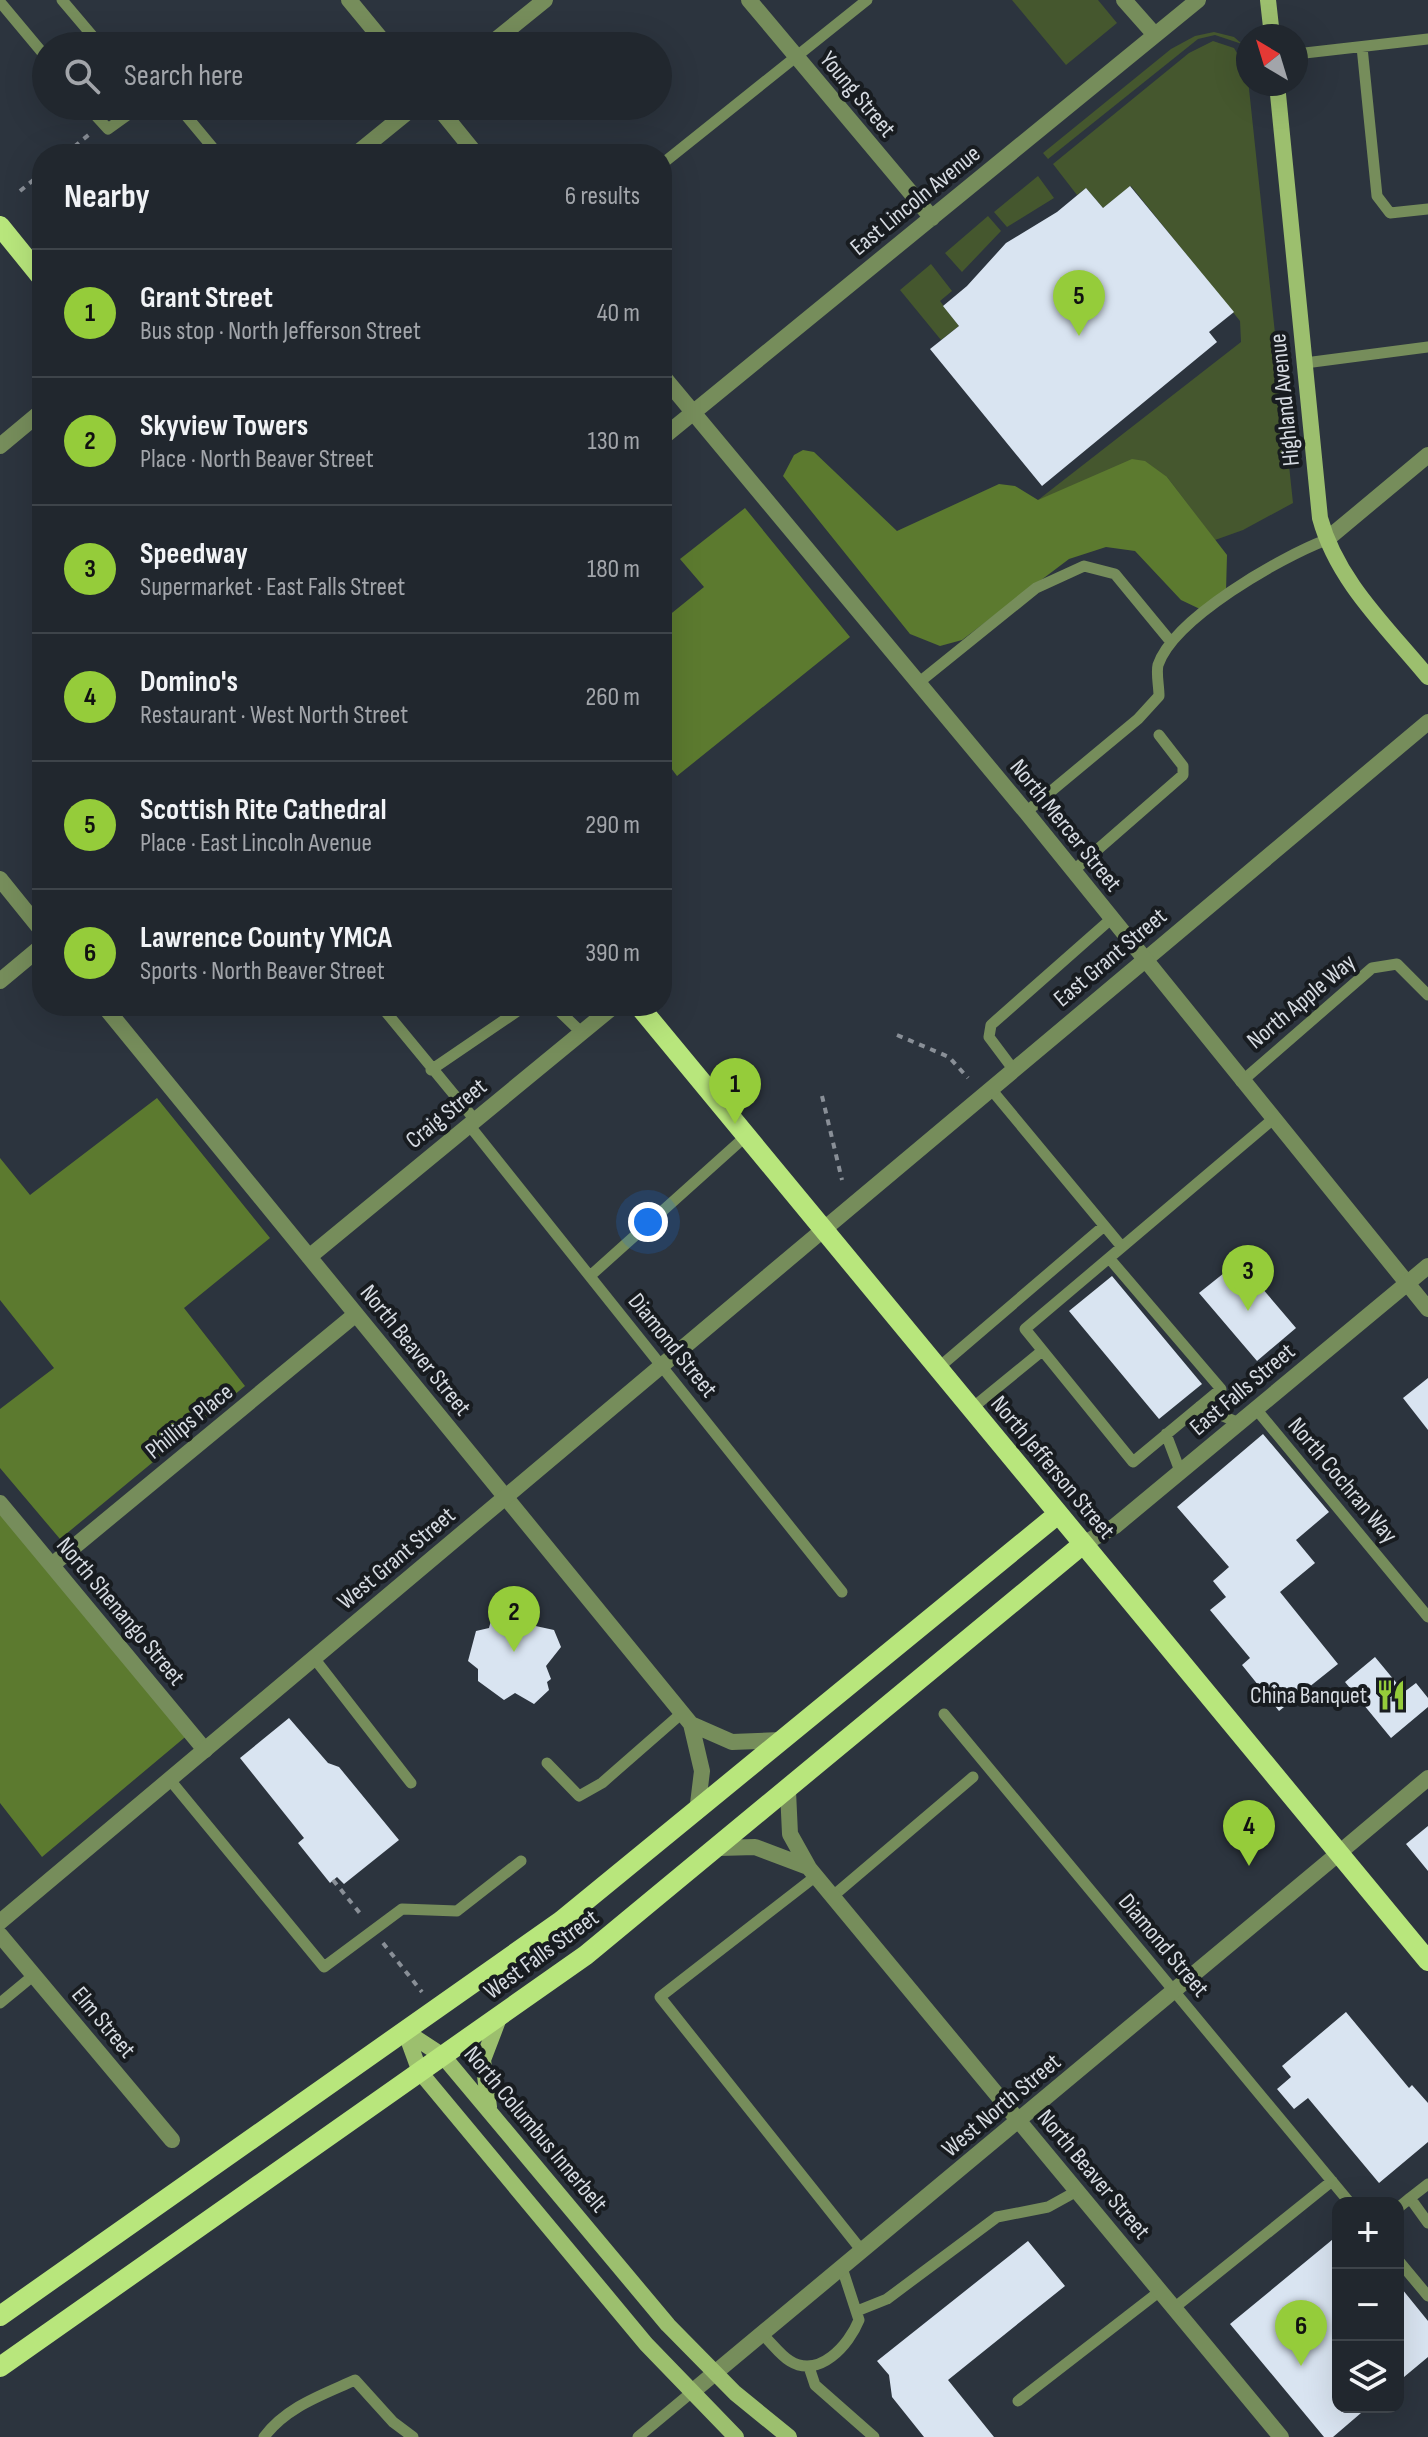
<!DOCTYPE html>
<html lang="en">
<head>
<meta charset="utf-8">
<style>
  :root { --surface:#21272e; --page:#2d333a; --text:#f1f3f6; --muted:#a2a5aa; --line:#3e444a; --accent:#95cc3a }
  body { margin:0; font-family:"Sofia Sans Condensed",sans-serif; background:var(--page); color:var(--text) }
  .controls { position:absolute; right:24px; bottom:24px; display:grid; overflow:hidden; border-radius:16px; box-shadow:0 8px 32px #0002 }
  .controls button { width:72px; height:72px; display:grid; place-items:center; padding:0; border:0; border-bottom:2px solid var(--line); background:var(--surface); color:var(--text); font:40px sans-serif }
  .compass { position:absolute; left:1236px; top:24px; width:72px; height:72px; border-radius:50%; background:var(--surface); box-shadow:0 8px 32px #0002; rotate:322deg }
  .you { position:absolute; left:648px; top:1222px; width:28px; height:28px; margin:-20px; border:6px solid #fff; border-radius:50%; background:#1a73e8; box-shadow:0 0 0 12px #1a73e833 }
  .badge { display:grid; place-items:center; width:52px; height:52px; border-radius:50%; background:var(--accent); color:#111; font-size:26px; font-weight:700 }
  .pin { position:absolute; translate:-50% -66px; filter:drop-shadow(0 2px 4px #0008) }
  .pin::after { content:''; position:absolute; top:42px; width:28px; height:24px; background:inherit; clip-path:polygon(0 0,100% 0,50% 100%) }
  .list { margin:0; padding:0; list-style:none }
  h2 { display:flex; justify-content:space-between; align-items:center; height:104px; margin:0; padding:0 32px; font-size:34px }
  h2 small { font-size:26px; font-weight:400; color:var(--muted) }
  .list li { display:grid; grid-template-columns:52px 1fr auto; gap:24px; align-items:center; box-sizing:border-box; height:128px; padding:0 32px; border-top:2px solid var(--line) }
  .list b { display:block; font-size:30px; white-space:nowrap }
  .list p { margin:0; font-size:26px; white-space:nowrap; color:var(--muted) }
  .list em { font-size:26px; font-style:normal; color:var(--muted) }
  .icon { flex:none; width:44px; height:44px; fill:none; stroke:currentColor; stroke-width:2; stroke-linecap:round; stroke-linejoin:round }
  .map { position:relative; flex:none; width:1428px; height:2437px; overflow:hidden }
  .search { position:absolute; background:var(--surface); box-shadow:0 8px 32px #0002; left:32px; top:32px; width:640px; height:88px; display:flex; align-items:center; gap:20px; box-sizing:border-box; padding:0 28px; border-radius:44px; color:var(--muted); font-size:30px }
  .panel { position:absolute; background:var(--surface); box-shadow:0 8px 32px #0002; left:32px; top:144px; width:640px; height:872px; border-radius:32px }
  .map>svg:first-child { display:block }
  .green { fill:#45572e }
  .forest { fill:#5c7a2f }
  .building { fill:#d9e4f1 }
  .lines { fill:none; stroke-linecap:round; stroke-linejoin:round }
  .path { stroke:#898f97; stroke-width:4; stroke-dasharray:6 6; stroke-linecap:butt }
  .service { stroke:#768d5b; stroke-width:11 }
  .pedestrian { stroke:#768d5b; stroke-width:16 }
  .minor { stroke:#768d5b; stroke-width:16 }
  .tertiary { stroke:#768d5b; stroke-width:16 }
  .secondary { stroke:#9cbf6e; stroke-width:16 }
  .primary { stroke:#b8e67c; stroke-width:20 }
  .labels { text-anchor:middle; stroke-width:8; stroke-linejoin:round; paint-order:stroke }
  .street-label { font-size:24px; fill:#d6dbe2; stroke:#181c20 }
  .poi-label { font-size:24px; fill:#d6dbe2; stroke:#181c20; text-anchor:end }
</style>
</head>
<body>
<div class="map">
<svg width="1428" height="2437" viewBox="0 0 1428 2437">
  <rect width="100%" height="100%" fill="#2c343e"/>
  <!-- green -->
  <path class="green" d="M1012,0H1098L1117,23L1066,65Z
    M1214,32L1234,37L1242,44L1215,35L1198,39L1048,159L1043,153L1171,49L1195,36Z
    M1213,41L1234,48L1247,70L1293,503L1243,530L1215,540L1167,477L1038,500L1241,342L1240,321L1131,186L1103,208L1086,188L1077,195L1053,164L1189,53Z
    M1038,176L1054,198L1007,227L994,212Z
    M988,216L1001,231L962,272L945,253Z
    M931,264L952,291L940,301L959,326L941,340L900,290Z"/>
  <!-- forest -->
  <path class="forest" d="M803,450L814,452L897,531L999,484L1015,486L1038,500L1132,459L1145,461L1167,477L1227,555L1226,591L1202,610L1181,600L1135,551L1106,547L1069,559L962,640L940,646L910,634L783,476L794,455Z
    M745,508L850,637L677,776L662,756V621L704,587L680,559Z
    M157,1098L270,1238L184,1308L245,1386L60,1539L0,1468V1409L54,1368L0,1300V1158L30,1195Z
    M0,1504L190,1733L42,1857L0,1803Z"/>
  <!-- building -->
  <path class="building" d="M1130,186L1234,312L1209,332L1217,342L1042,486L930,349L959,326L943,306L967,286L1006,243L1057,212L1086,188L1103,208Z
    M1239,1261L1296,1328L1257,1361L1199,1293Z
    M1112,1276L1202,1384L1159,1419L1069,1311Z
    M1428,1378V1430L1403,1398Z
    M1263,1434L1329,1512L1296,1540L1315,1563L1280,1592L1338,1664L1279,1711L1242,1665L1250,1658L1210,1610L1226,1597L1213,1581L1229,1567L1177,1507Z
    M495,1605H517L531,1625L554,1630L561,1647L546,1666L551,1679L547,1682L549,1690L534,1704L515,1693L504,1700L478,1681V1669L468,1661L476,1631L489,1628Z
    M1375,1657L1404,1692L1416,1683L1428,1698V1707L1391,1738L1345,1682Z
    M289,1718L328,1763L339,1767L399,1840L344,1884L337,1877L330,1883L298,1843L304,1838L240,1758Z
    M1428,1826V1871L1406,1844Z
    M1346,2012L1409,2088L1412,2085L1428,2103V2142L1379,2183L1308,2098L1294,2109L1277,2089L1291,2077L1282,2066Z
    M1338,2235V2407H1368L1333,2437H1324L1230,2324Z
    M1028,2241L1065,2286L948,2380L994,2437H924L892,2397L889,2375L877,2361Z
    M1398,2284L1428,2321V2357L1398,2382Z"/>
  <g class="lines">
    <!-- path -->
    <path class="path" d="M65,154L91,133
      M20,191L42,173
      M897,1035L949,1057L968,1078
      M822,1096L842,1180
      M333,1880L363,1917
      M383,1943L422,1992"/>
    <!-- service -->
    <path class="service" d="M62,0L101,46
      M0,2L46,57
      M1362,47L1377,196L1390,213L1428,209
      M1296,54L1428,39
      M87,106L108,129L140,106
      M178,106L218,154
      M662,164L867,0
      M1305,363L1428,347
      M917,684L1036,588L1084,566L1115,574L1171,642
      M1026,812L1138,719L1159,696C1159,686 1156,673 1158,665C1174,618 1281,557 1326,540
      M1073,871L1183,775V766L1159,735
      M381,1006L475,1120
      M554,1006L582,1033
      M1013,1069L989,1037L991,1025L1111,919
      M431,1070L519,1010L546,1006
      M1241,1082L1372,968L1397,964L1428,995
      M990,1088L1122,1247
      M469,1125L842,1592
      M1109,1258L1221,1389L1133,1462L1025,1329Z
      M1109,1258L1272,1120
      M590,1276L746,1136
      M937,1369L1104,1226
      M1200,1406L1239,1423
      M971,1409L1042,1351
      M1256,1409L1428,1617
      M1166,1434L1180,1471
      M314,1658L411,1783
      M944,1714L1350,2203
      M547,1763L579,1796L602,1783L682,1713
      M170,1780L324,1967L402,1909L457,1911L521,1861
      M816,1876L660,1997L862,2251
      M833,1896L973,1777
      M0,2003L34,1975
      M1428,2184L1410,2198L1428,2223
      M1398,2208L1410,2198
      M1398,2260L1428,2296
      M1174,2308L1332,2181
      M857,2311L887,2299L997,2217L1048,2207L1077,2191
      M762,2334C771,2342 780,2355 790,2361C819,2379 849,2345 859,2320L842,2268
      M809,2367L815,2385L874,2437
      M1018,2401L1160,2291
      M264,2437C286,2407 322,2395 355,2380L393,2422L413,2437
      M638,2437L692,2392"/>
    <!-- pedestrian -->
    <path class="pedestrian" d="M1145,960L1428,722"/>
    <!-- minor -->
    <path class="minor" d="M349,0L387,46
      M749,0L932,218
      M1124,0L1155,35
      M437,106L476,154
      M662,375L1026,812L1407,1283
      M662,438L1198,0
      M0,446L42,411
      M1326,540L1428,455
      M0,879L42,931
      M0,981L42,946
      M104,1006L691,1724L702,1771L697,1812
      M823,1230L1145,960
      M309,1257L614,1006
      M0,1503L205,1750
      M52,1565L356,1314
      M691,1724L732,1742L781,1740
      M788,1791L790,1834L809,1868L1281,2437
      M719,1848L755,1847L808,1867
      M0,1935L172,2140
      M692,2392L1339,1853"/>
    <!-- tertiary -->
    <path class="tertiary" d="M488,46L545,0
      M356,154L415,106
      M1407,1283L1428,1309
      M1083,1544L1115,1526L1428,1266
      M1339,1853L1428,1778
      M0,1922L823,1230"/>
    <!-- secondary -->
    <path class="secondary" d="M1268,0L1272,36
      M1277,84L1320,518C1337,581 1387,627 1428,677
      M405,2031L443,2056L668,2325L735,2393L789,2437
      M405,2031L420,2072L646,2344L736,2437
      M489,2107L483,2060L499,2018"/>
    <!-- primary -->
    <path class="primary" d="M0,226L42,278
      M639,1006L1428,1961
      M0,2316L561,1921L1058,1514
      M0,2367L586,1955L1083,1544"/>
  </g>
  <!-- icons -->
  <defs>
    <g id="restaurant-bare" transform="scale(2.4)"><path d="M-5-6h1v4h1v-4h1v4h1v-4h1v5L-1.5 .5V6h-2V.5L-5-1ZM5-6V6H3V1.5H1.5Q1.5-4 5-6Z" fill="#95cc3a" stroke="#181c20" stroke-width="2.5" paint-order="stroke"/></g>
  </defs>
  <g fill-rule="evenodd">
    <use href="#restaurant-bare" x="1391" y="1695"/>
  </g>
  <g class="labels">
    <!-- street labels -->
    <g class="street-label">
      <text transform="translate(858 94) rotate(50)" y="8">Young Street</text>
      <text transform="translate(915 200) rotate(-39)" y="8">East Lincoln Avenue</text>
      <text transform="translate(1284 400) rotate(-96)" y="8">Highland Avenue</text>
      <text transform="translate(1066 825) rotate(51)" y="8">North Mercer Street</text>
      <text transform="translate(1110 957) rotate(-40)" y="8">East Grant Street</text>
      <text transform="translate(1301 1001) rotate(-40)" y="8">North Apple Way</text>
      <text transform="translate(446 1113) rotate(-39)" y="8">Craig Street</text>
      <text transform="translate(673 1345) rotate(51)" y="8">Diamond Street</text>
      <text transform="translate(416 1350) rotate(51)" y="8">North Beaver Street</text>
      <text transform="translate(1242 1389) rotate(-40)" y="8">East Falls Street</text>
      <text transform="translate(189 1421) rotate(-39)" y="8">Phillips Place</text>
      <text transform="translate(1053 1467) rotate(50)" y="8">North Jefferson Street</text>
      <text transform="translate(1343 1480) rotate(50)" y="8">North Cochran Way</text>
      <text transform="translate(396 1558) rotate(-40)" y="8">West Grant Street</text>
      <text transform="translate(121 1611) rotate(50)" y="8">North Shenango Street</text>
      <text transform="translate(1164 1945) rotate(50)" y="8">Diamond Street</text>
      <text transform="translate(541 1954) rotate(-36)" y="8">West Falls Street</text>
      <text transform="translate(104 2022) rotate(50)" y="8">Elm Street</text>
      <text transform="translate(1001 2105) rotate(-40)" y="8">West North Street</text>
      <text transform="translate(536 2129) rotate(50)" y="8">North Columbus Innerbelt</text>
      <text transform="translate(1094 2174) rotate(50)" y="8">North Beaver Street</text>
    </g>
    <!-- poi labels -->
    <g class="poi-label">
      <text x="1367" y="1703">China Banquet</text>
    </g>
  </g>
</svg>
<div class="controls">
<button>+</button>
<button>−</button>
<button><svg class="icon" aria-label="layers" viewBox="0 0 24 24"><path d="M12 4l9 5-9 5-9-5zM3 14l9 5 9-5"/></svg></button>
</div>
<svg class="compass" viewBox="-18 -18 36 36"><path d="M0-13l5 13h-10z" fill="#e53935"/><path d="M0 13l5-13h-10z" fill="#a2a5aa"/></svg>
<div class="you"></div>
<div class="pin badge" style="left:735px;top:1124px">1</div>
<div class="pin badge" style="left:514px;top:1652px">2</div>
<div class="pin badge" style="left:1248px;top:1311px">3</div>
<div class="pin badge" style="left:1249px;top:1866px">4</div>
<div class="pin badge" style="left:1079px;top:336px">5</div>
<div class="pin badge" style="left:1301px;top:2366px">6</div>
<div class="search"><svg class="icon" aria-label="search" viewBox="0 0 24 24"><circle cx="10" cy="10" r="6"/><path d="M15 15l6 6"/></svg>Search here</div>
<section class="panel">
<h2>Nearby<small>6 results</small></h2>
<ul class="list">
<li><span class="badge">1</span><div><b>Grant Street</b><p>Bus stop · North Jefferson Street</p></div><em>40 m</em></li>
<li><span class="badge">2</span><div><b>Skyview Towers</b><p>Place · North Beaver Street</p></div><em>130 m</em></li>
<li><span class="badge">3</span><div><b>Speedway</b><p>Supermarket · East Falls Street</p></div><em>180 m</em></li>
<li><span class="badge">4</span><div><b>Domino's</b><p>Restaurant · West North Street</p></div><em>260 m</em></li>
<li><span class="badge">5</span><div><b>Scottish Rite Cathedral</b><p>Place · East Lincoln Avenue</p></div><em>290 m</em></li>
<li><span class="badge">6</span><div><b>Lawrence County YMCA</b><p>Sports · North Beaver Street</p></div><em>390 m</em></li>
</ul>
</section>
</div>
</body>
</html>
